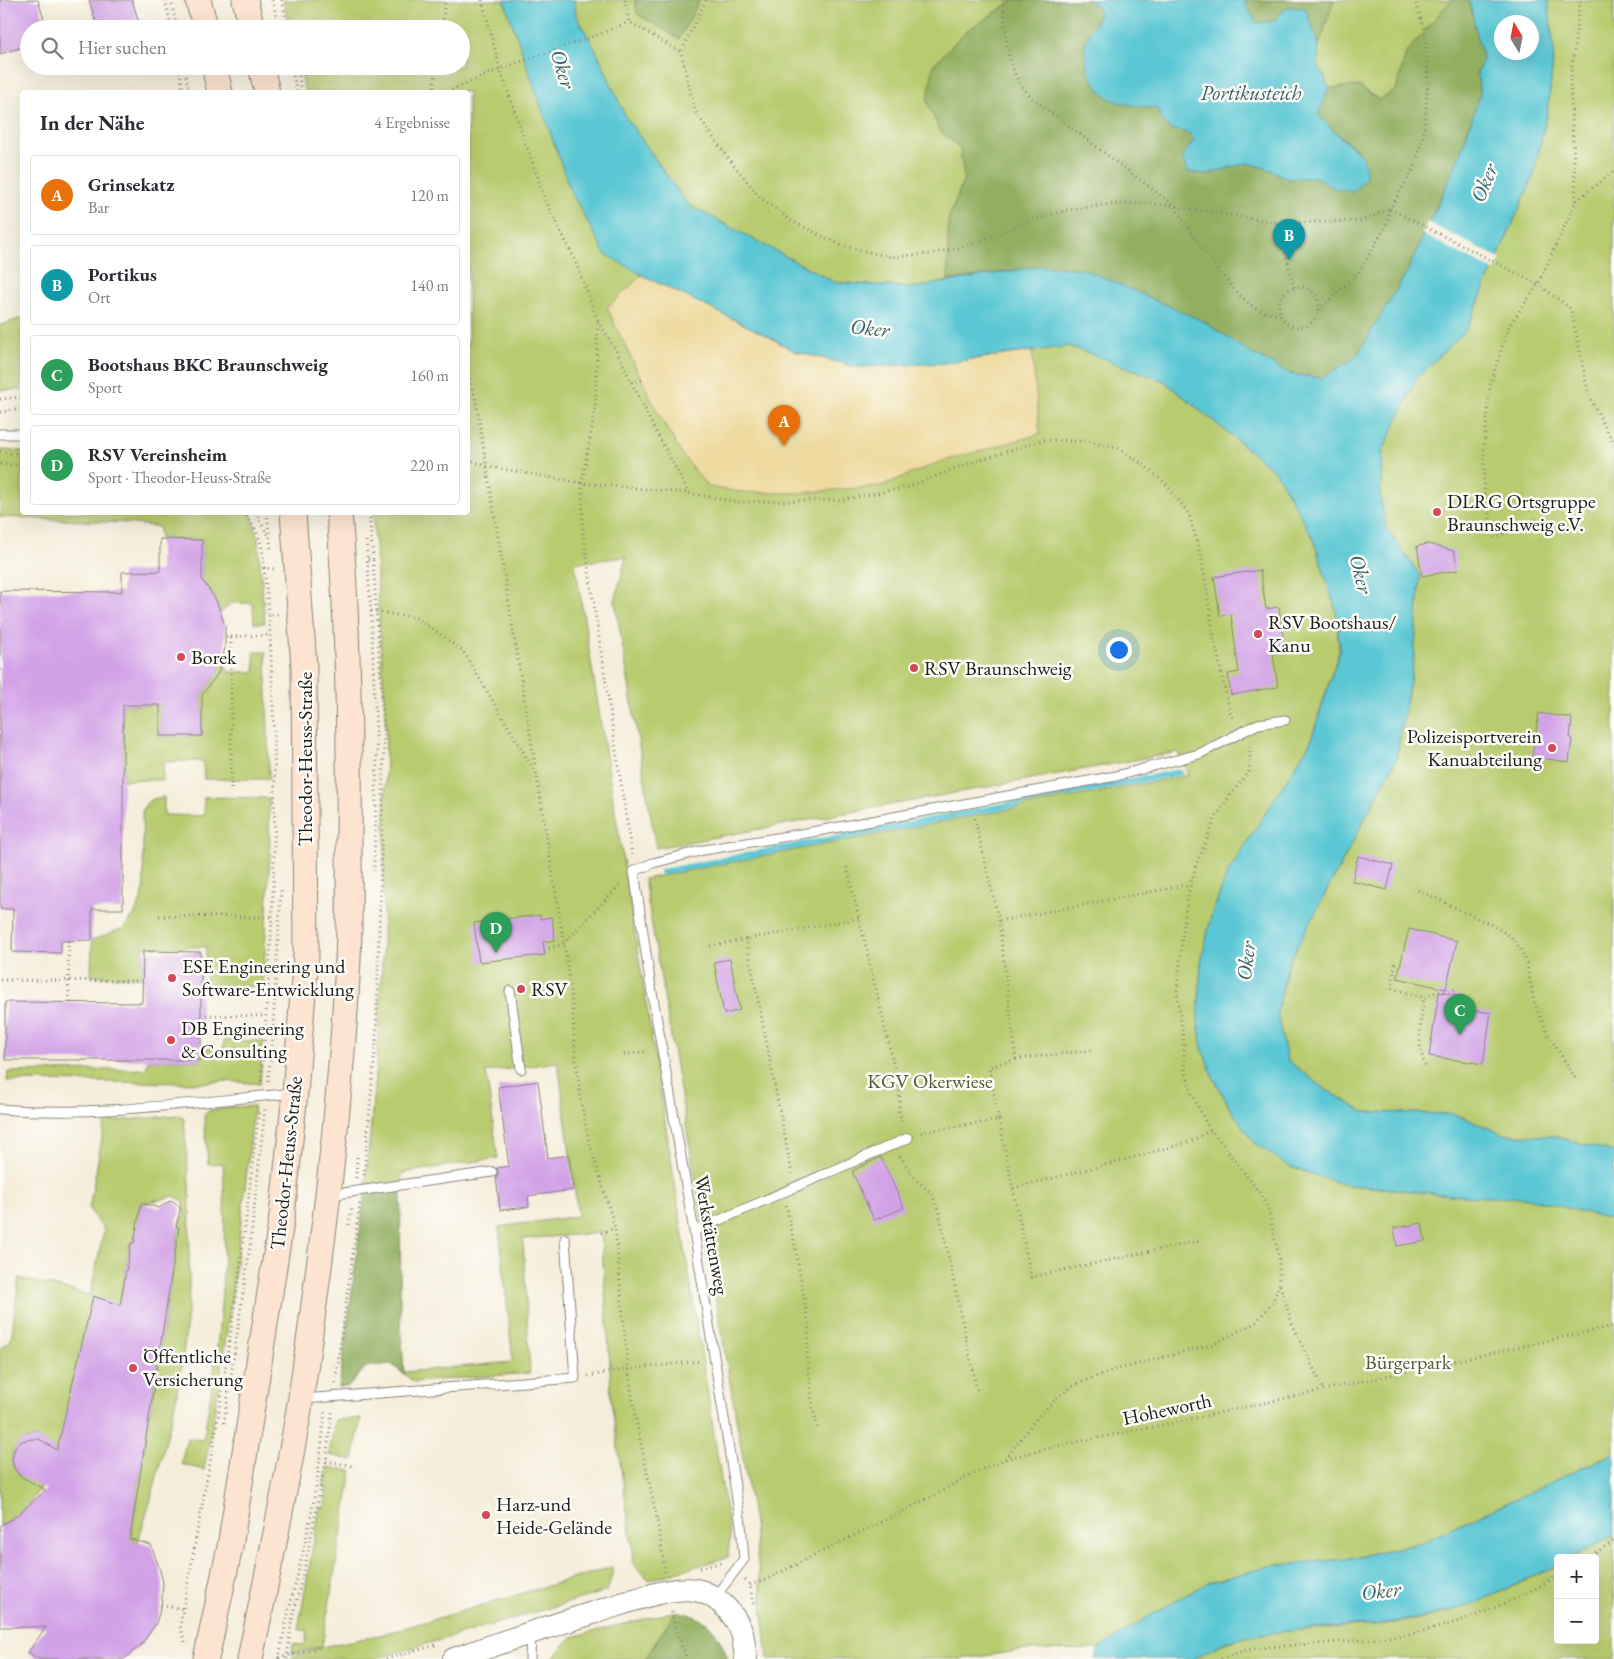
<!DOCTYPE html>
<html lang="de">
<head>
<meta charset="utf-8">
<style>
  :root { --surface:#fff; --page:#f7f7f7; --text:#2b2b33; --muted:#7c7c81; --line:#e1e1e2; --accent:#d1495b }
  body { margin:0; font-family:"EB Garamond",serif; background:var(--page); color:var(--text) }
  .controls { position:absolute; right:15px; bottom:15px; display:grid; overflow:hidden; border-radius:5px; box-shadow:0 5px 20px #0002 }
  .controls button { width:45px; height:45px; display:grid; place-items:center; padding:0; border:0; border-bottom:1px solid var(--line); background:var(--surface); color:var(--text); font:25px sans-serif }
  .compass { position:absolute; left:1494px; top:15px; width:45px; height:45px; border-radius:50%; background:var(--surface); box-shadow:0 5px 20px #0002; rotate:350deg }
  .you { position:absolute; left:1118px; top:649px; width:18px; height:18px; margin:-12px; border:4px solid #fff; border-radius:50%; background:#1a73e8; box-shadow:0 0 0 8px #1a73e833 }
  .badge { display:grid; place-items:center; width:32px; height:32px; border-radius:50%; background:var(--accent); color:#fff; font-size:16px; font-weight:700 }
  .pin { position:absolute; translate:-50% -41px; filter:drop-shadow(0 1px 2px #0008) }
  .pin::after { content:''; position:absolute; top:26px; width:18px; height:15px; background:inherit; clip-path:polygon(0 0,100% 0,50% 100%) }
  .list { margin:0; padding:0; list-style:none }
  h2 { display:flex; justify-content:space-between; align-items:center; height:65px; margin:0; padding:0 20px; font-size:21px }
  h2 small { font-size:16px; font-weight:400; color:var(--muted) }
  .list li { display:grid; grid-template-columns:32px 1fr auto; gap:15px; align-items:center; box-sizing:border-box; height:80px; margin:0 10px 10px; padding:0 10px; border:1px solid var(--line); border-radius:5px }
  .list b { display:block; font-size:19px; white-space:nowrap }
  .list p { margin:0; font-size:16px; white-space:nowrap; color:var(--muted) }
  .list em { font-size:16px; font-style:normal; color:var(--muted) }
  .icon { flex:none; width:28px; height:28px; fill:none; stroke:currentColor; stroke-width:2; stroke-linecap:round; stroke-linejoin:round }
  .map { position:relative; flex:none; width:1614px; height:1659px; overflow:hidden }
  .search { position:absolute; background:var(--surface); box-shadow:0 5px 20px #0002; left:20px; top:20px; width:450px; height:55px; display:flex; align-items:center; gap:12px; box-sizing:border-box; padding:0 18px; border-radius:28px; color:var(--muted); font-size:19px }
  .panel { position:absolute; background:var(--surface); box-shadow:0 5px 20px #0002; left:20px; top:90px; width:450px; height:425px; border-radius:5px }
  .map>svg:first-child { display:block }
  .green { fill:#b8cb6e; stroke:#6a7445 }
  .forest { fill:#92af61; stroke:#57663e }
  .sand { fill:#eeda9e; stroke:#857b5d }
  .water { fill:#5bc7d4; stroke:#3c7278; fill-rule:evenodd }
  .pier { fill:#f5edd9 }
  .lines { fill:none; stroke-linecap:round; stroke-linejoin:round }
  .stream { stroke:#5bc7d4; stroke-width:6 }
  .building { fill:#d2a2e7 }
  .service-casing { stroke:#88847a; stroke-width:11 }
  .tertiary-casing { stroke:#88847a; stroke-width:24 }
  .secondary-casing { stroke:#88847a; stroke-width:27 }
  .path { stroke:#88847a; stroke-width:3; stroke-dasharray:1 4; stroke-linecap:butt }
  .service { stroke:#fff; stroke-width:9 }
  .tertiary { stroke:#fff; stroke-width:22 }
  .secondary { stroke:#fde4d0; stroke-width:25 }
  .poi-dot { fill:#d1495b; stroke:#fdfcf7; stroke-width:2 }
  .labels { text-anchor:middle; stroke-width:5; stroke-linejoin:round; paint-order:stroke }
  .poi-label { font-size:20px; fill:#1c1c1c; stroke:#fdfcf7; text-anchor:start }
  .street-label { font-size:20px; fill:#1c1c1c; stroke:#fdfcf7 }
  .park-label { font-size:20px; fill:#535939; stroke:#fdfcf7 }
  .water-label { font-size:21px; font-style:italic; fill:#356066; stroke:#fdfcf7 }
</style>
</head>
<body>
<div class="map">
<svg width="1614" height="1659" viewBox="0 0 1614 1659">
  <rect width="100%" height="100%" fill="#fdfcf7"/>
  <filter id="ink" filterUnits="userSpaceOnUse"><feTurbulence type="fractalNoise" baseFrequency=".02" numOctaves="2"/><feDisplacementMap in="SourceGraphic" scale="10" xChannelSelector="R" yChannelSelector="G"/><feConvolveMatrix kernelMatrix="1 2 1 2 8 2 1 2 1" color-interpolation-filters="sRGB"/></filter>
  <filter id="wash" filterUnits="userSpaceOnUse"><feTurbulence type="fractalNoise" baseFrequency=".0096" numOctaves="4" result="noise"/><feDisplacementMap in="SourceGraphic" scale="20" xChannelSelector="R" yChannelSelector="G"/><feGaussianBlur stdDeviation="1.12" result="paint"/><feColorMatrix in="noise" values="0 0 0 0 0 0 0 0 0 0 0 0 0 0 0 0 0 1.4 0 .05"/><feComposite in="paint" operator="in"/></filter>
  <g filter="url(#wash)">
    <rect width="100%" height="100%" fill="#f5edd9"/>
    <!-- green -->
    <path class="green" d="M283,0H504L571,192L857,367L944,363L1069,346L1164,381L1276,472L1314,540L1336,611L1339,651L1310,743L1228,872L1212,914L1201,962L1198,1020L1202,1048L1214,1079L1232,1111L1255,1143L1342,1184L1461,1196L1528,1198L1614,1219V1453L1421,1543L1345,1559L1270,1566L1149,1616L1099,1649L1027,1650L961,1659H768L753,1517L644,879L1188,775L1178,752L656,848L615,601L626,557L575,563L657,1070L730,1536L728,1557L649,1580L631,1561L634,1559L611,1400L610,1366L601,1233L523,1239L530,1373L414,1382L404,1374V1372L513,1362L499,1227L578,1216L558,1062L486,1072L498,1158L402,1173L401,1189L365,1193L378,1040L383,946L386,730L373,513L468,512V92H305L299,66H461V29H290Z
      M574,0H1469L1407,272L948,281L912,288L834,282L687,204L625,116L599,56L576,15Z
      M1548,0H1614V1152L1553,1136L1506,1135L1454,1114L1364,1112L1325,1089L1287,1060L1277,1014L1288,964L1396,760L1414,658L1420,575L1386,528L1380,495L1383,450L1417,378L1466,330L1533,177L1548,109L1554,51Z
      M22,318V390H0V325Z
      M0,450L22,451V512L251,513L258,539L265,623H254L253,603H231L221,613L211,590L202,580V540L160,539L159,527L127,523L0,517Z
      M254,652H266L269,779H204L203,761L163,762V780H123V705H160V736H202V695L218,673L223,657L228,672H255Z
      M164,797V815L204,816V797L269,798L270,854L263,987L206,985V947H143L142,977L91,976L92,940L124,928L134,915L140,903L144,890L142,812C147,799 151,799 164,797Z
      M224,1040L263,1041L260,1084L226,1081L200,1083L7,1081L8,1072L146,1069L148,1060H201V1048L223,1049Z
      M254,1106C241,1228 227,1349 204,1470L181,1464L187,1438L203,1440C220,1348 228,1256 223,1163L208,1164L204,1116L208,1111L230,1107Z
      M179,1115L184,1119L190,1196L189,1290L187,1322L181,1370L175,1404L153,1492L138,1542L130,1539L179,1227L185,1214L184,1202L174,1196L141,1204L134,1243H130L120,1305L57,1452C51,1448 44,1441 37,1439C23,1436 10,1448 12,1462C13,1468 17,1471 20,1476L49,1473C36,1498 24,1511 0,1526V1349L11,1340L19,1278L90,1295L104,1230L89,1209L105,1122Z
      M361,1418L353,1460L329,1455L335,1420Z
      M328,1467L352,1471L322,1646L292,1654L293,1644L305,1645L307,1631L298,1629L320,1507L324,1508L327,1488L323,1487Z
      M1614,1535V1659H1192C1245,1624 1314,1632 1374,1625C1389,1624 1405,1621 1419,1619C1469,1610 1513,1586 1558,1565V1640H1595V1558H1571Z
      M612,1567L613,1571L607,1591L375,1659H292V1657L322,1647L380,1635Z
      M676,1611L645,1659H553L561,1648L572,1637Z"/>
    <!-- forest -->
    <path class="forest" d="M635,0H700L679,39L637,14Z
      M1014,0H1086L1093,3L1099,10L1098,20L1088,36L1085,52L1125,103L1157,109C1163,128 1170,129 1189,132L1194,140L1182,157L1207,174L1248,163L1271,170L1288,179L1315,177L1336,189L1357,149C1342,138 1329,128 1318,114L1329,88L1359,86L1379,100L1396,90L1406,53L1451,0H1469L1483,60L1477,72L1480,95L1458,160L1407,272L1356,358L1323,378L1291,374L1247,351L1040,266L948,281V220L964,179L960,148L939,130L927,101L934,64L966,31Z
      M1246,0H1334L1319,45L1305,8L1275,21L1257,23L1246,6Z
      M401,1189L400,1303L404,1374L391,1364L366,1367L348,1387H339L365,1193Z
      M676,1611C710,1618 716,1629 728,1659H645Z"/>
    <!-- sand -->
    <path class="sand" d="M642,275L768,336L794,351L857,367L944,363L1032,351L1040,434L937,463L881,486L797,493L741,492L708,487L681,453L658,413L607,308Z"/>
    <!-- water -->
    <path class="water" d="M504,0H574L576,15L599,56L625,116L687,204L834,282L912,288L1040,266L1084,269L1203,321L1247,351L1291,374L1322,378L1356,357L1407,272L1458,160L1480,95L1477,72L1483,60L1469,0H1548L1554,51L1548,109L1533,177L1466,330L1417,378L1383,450L1380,495L1386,528L1420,575L1414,658L1396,760L1288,964L1277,1014L1287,1060L1325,1089L1364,1112L1454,1114L1506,1135L1553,1136L1614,1152V1220L1528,1198L1461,1196L1342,1184L1290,1167L1255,1143L1232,1111L1214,1079L1202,1048L1198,1020L1201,962L1212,914L1228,872L1310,743L1340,650L1336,611L1314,540L1276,472L1164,381L1069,346L944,363L857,367L794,351L768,336L642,275L605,254L571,192ZM1502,22H1532V52H1502Z
      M1086,0H1246V6L1257,23L1274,21L1286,7L1305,8L1319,45L1318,67L1324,75L1329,88L1318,114C1325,122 1332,130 1340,137C1357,151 1366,153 1366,177L1353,192L1336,189L1315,177L1288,179L1271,170L1248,163L1207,174L1187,172L1182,157L1194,140L1189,133C1169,129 1164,129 1157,109C1144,106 1122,105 1111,99C1092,89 1081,58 1087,38C1091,27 1098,24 1099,10L1093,3Z
      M1614,1453V1535L1571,1558H1558V1565L1470,1606L1421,1618L1374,1625L1318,1628L1260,1634L1225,1642L1192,1659H1095L1099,1649L1149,1616L1207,1583L1270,1566L1345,1559L1421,1543Z"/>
    <!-- pier -->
    <path class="pier" d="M1427,222L1501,259L1495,271L1422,234Z"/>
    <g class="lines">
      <!-- stream -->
      <path class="stream" d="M662,872L1180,772"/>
    </g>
    <g id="blocks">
      <!-- building -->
      <path class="building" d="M0,0H38L47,29H29V45L0,54Z
        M89,0H132L141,29H98Z
        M160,539L202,540V580L216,600L225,626V647L223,657L218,673L202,695V736H160V705H123V909H92V940L61,941V953L12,952L13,909H0V591L122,592V572L160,571Z
        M1429,544L1454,551L1458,570L1422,576L1417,546Z
        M1260,570L1266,609L1279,607L1285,652L1273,654L1278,687L1231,695L1228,674L1239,672L1231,614L1220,616L1214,577Z
        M1539,713L1572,718L1570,738L1572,739L1569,762L1532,757Z
        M1358,856L1393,865L1387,890L1352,881Z
        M540,915V919L552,917L555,940L543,942L545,955L479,962L474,923Z
        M1409,929L1457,941L1446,989L1397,978Z
        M143,951L201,952V1060H5V1002L142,1003Z
        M730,959L740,1010L724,1014L714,962Z
        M1439,992L1461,996L1459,1008L1491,1013L1483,1064L1429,1056Z
        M538,1081L548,1158L569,1155L573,1190L528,1196L529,1207L500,1210L496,1177L498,1174L497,1168L509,1166L498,1087Z
        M881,1157L904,1208L874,1220L852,1171Z
        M173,1201L180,1207V1211L176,1226L179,1227L130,1539L151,1545L159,1567L163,1582L162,1600L159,1614L155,1625L141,1645L124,1659H38L28,1652L46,1627H0V1526L15,1517L46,1490L20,1476L15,1469L12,1461L13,1454L16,1446L22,1441L31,1439H39L57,1450L93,1296L120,1305L131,1243H134L141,1203L159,1208L168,1202Z
        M1422,1223L1425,1241L1397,1246L1394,1228Z"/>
    </g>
  </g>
  <g filter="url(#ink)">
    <use href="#blocks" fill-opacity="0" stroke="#88847a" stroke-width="1"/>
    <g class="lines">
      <!-- service casing -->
      <g class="service-casing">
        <path id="service" d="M0,434H22
          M510,991L521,1069
          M0,1109C98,1117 196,1102 294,1093
          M329,1195L492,1172
          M694,1231L908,1138
          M303,1399L575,1378L565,1239
          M715,1597L744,1559L741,1524L694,1231L650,981L634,871L653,863L704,850L812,832L1116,776L1199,754L1258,724L1285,720
          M530,1659L531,1634"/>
      </g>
      <!-- tertiary casing -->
      <g class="tertiary-casing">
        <path id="tertiary" d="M454,1659C502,1642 550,1626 599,1611C622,1604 646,1595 669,1591C680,1589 693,1588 703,1592C721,1599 735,1615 742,1633C744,1641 745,1651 746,1659"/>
      </g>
      <!-- secondary casing -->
      <g class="secondary-casing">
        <path id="secondary" d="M198,0L206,29
          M245,0L252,29
          M214,66L220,92
          M261,66L267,92
          M206,1659L230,1547L282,1216L295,1093L306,956L304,667L293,512
          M250,1659C268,1572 287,1485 301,1397C322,1252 341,1106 348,959C350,920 349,881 349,843C350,733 348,622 339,512"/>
      </g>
      <!-- path -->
      <path class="path" d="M165,0L172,29
        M171,0L177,29
        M272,0L280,29
        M282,0L288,29
        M482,0L500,69L545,199L574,258L598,321L595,410L582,483L583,532L632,856
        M625,0L629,22L681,52
        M706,0L681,52L695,111L727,157L761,198L793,222L843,246L891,257L929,254L967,246L1029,221L1067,210L1103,205L1141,203L1175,206C1191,233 1233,299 1261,311C1267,313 1274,314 1280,315
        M1003,0C1006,32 1005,68 1027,93C1032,99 1039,103 1045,108L1175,206L1279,223L1360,221L1390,209
        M442,29L445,0
        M179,66L183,92
        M184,66L189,92
        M291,66L297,92
        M297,66L302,92
        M433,92L437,66
        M447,92L500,69L595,36L629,22
        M1576,201L1570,83L1580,0
        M1390,209L1538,284L1571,309L1589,396L1614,444
        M1279,223L1294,288
        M1279 307a20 20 0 1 1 40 0a20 20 0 1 1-40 0Z
        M1319,310L1359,272L1386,226L1390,209L1415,166L1424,131L1428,84L1426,35L1415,0
        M598,321L616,350L654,428L689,493L736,502L842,500L908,487L959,467L1041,440L1084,441L1118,448L1144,465L1166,484L1189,514L1202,560L1214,638L1230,712L1234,721
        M468,374L476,401L567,962L572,1004L575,1052L581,1102L589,1141L615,1228L628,1369L636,1420L658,1524L665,1572
        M631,382L642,380
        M0,399L22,397
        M0,412L22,409
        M0,452L22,454
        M468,459L485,466L582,483L689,493
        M0,464L22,465
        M243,512C259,531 263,544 264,568L275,569
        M255,512L268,535
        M267,512L271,549
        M1490,519L1484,493V446L1490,386L1508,328L1538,284L1576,201L1614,171
        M1494,538L1536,519
        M366,541L371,611L377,758L374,871
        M368,559H373L369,512
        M264,568L269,615L279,614
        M371,611L417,618L463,651L534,770
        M226,637L270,635
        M231,789V637
        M847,867L900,1092L899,1111L903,1124
        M1418,890L1490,924L1510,936L1520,948L1526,961L1535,1005L1548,1034L1576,1079
        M159,916L272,917
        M999,921L1181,886L1190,887
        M746,938L792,1174
        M68,941L69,1003
        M710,946L860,918
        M544,950L563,944L621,884
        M1395,963L1392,988L1424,998
        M0,980L143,981
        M201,1015L266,1016
        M624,1055L648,1051
        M1016,1059L1093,1050
        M1425,1066C1417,1044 1420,1021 1424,998C1438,988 1443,995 1456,988
        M261,1081C267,1004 273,927 274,850C276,772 273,693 269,615
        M268,1081L272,1044L281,890
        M999,1120L1031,1277L1199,1241
        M921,1133L927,1131L999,1120L989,1067L1016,1059L999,921L974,815
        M900,1156L915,1179L932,1194L939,1212L977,1390
        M364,1175L376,1040L383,790L384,729L373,559
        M356,1178L357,1155
        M1013,1188L1117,1162L1189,1142L1212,1130
        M786,1205L795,1246L809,1327L807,1356L813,1409L818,1429
        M349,1225L352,1207
        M601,1233L615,1228
        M1280,1285L1292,1323L1324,1391
        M588,1376L628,1369L701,1361
        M335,1383L360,1203
        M224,1423L250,1246L265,1109
        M1005,1459L1036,1419L1058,1397L1074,1385L1111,1371L1214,1344L1256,1322L1273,1302L1279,1284V1259L1269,1211L1259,1192L1206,1123L1192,1094L1185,1070L1184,1046L1177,992L1183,929L1188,894L1196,865L1216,817L1231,794L1249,772L1250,748L1249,745
        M326,1461L353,1466
        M1587,1558L1614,1541
        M700,1568L719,1563L723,1564
        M745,1580L750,1585L754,1607
        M750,1585L765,1580L935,1495L970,1475L1005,1459L1062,1445L1173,1423L1614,1326
        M161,1605L183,1609
        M672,1612L675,1628L687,1659
        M185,1642L180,1626L218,1418L239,1276L259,1110
        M279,1658L322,1647
        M279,1659C285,1621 296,1584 304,1547C315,1502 321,1456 325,1410
        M287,1659L291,1625L306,1561L326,1461L332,1412
        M386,1659L437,1645
        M1221,1659L1243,1651L1259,1648C1312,1643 1368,1642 1420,1632C1468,1621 1516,1601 1558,1575"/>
      <!-- service -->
      <use href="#service" class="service"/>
      <!-- tertiary -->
      <use href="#tertiary" class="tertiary"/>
      <!-- secondary -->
      <use href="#secondary" class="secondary"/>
    </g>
  </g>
  <!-- markers -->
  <g class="poi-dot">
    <circle cx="1437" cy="512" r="5"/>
    <circle cx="1258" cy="634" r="5"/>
    <circle cx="181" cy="657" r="5"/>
    <circle cx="914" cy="668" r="5"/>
    <circle cx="1552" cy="748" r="5"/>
    <circle cx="172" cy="978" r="5"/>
    <circle cx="521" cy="989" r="5"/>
    <circle cx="171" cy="1040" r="5"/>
    <circle cx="133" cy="1368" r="5"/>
    <circle cx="486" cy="1515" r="5"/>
  </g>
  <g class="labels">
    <!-- poi labels -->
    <g class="poi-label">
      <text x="1447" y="508">DLRG Ortsgruppe<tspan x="1447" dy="23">Braunschweig e.V.</tspan></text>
      <text x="1268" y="629">RSV Bootshaus/<tspan x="1268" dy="23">Kanu</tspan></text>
      <text x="191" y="664">Borek</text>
      <text x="924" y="675">RSV Braunschweig</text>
      <text x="1542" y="743" text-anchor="end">Polizeisportverein<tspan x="1542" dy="23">Kanuabteilung</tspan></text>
      <text x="182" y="973">ESE Engineering und<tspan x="182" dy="23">Software-Entwicklung</tspan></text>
      <text x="531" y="996">RSV</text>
      <text x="181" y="1035">DB Engineering<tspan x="181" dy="23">&amp; Consulting</tspan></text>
      <text x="143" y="1363">Öffentliche<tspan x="143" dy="23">Versicherung</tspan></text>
      <text x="496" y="1511">Harz-und<tspan x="496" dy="23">Heide-Gelände</tspan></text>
    </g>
    <!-- street labels -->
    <g class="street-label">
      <text transform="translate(305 759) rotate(-90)" y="7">Theodor-Heuss-Straße</text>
      <text transform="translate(286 1163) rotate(-84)" y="7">Theodor-Heuss-Straße</text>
      <text transform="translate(712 1235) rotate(80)" y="7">Werkstättenweg</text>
      <text transform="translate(1167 1409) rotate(-12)" y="7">Hoheworth</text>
    </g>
    <!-- park labels -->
    <g class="park-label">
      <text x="930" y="1088">KGV Okerwiese</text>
      <text x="1408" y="1369">Bürgerpark</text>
    </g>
    <!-- water labels -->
    <g class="water-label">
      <text transform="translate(563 69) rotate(73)" y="7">Oker</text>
      <text x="1251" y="100">Portikusteich</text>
      <text transform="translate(1484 183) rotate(-68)" y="7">Oker</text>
      <text transform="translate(870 328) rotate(6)" y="7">Oker</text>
      <text transform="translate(1361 574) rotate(76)" y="7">Oker</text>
      <text transform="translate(1246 961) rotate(-83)" y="7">Oker</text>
      <text transform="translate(1381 1591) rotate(-7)" y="7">Oker</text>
    </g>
  </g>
</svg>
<div class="controls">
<button>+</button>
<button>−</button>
</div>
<svg class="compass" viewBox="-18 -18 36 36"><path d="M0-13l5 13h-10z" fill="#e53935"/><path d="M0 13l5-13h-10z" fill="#7c7c81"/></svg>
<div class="you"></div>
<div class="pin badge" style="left:784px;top:446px;background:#e8710a">A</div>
<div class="pin badge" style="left:1289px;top:260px;background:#0f9aa8">B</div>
<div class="pin badge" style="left:1460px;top:1035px;background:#2e9e5b">C</div>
<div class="pin badge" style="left:496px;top:953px;background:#2e9e5b">D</div>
<div class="search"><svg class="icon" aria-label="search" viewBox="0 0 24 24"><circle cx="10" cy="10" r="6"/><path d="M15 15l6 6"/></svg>Hier suchen</div>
<section class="panel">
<h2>In der Nähe<small>4 Ergebnisse</small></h2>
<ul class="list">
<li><span class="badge" style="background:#e8710a">A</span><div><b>Grinsekatz</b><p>Bar</p></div><em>120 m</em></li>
<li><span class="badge" style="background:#0f9aa8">B</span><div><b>Portikus</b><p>Ort</p></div><em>140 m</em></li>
<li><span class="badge" style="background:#2e9e5b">C</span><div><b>Bootshaus BKC Braunschweig</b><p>Sport</p></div><em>160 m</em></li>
<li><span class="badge" style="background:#2e9e5b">D</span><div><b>RSV Vereinsheim</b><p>Sport · Theodor-Heuss-Straße</p></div><em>220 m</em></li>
</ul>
</section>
</div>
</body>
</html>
